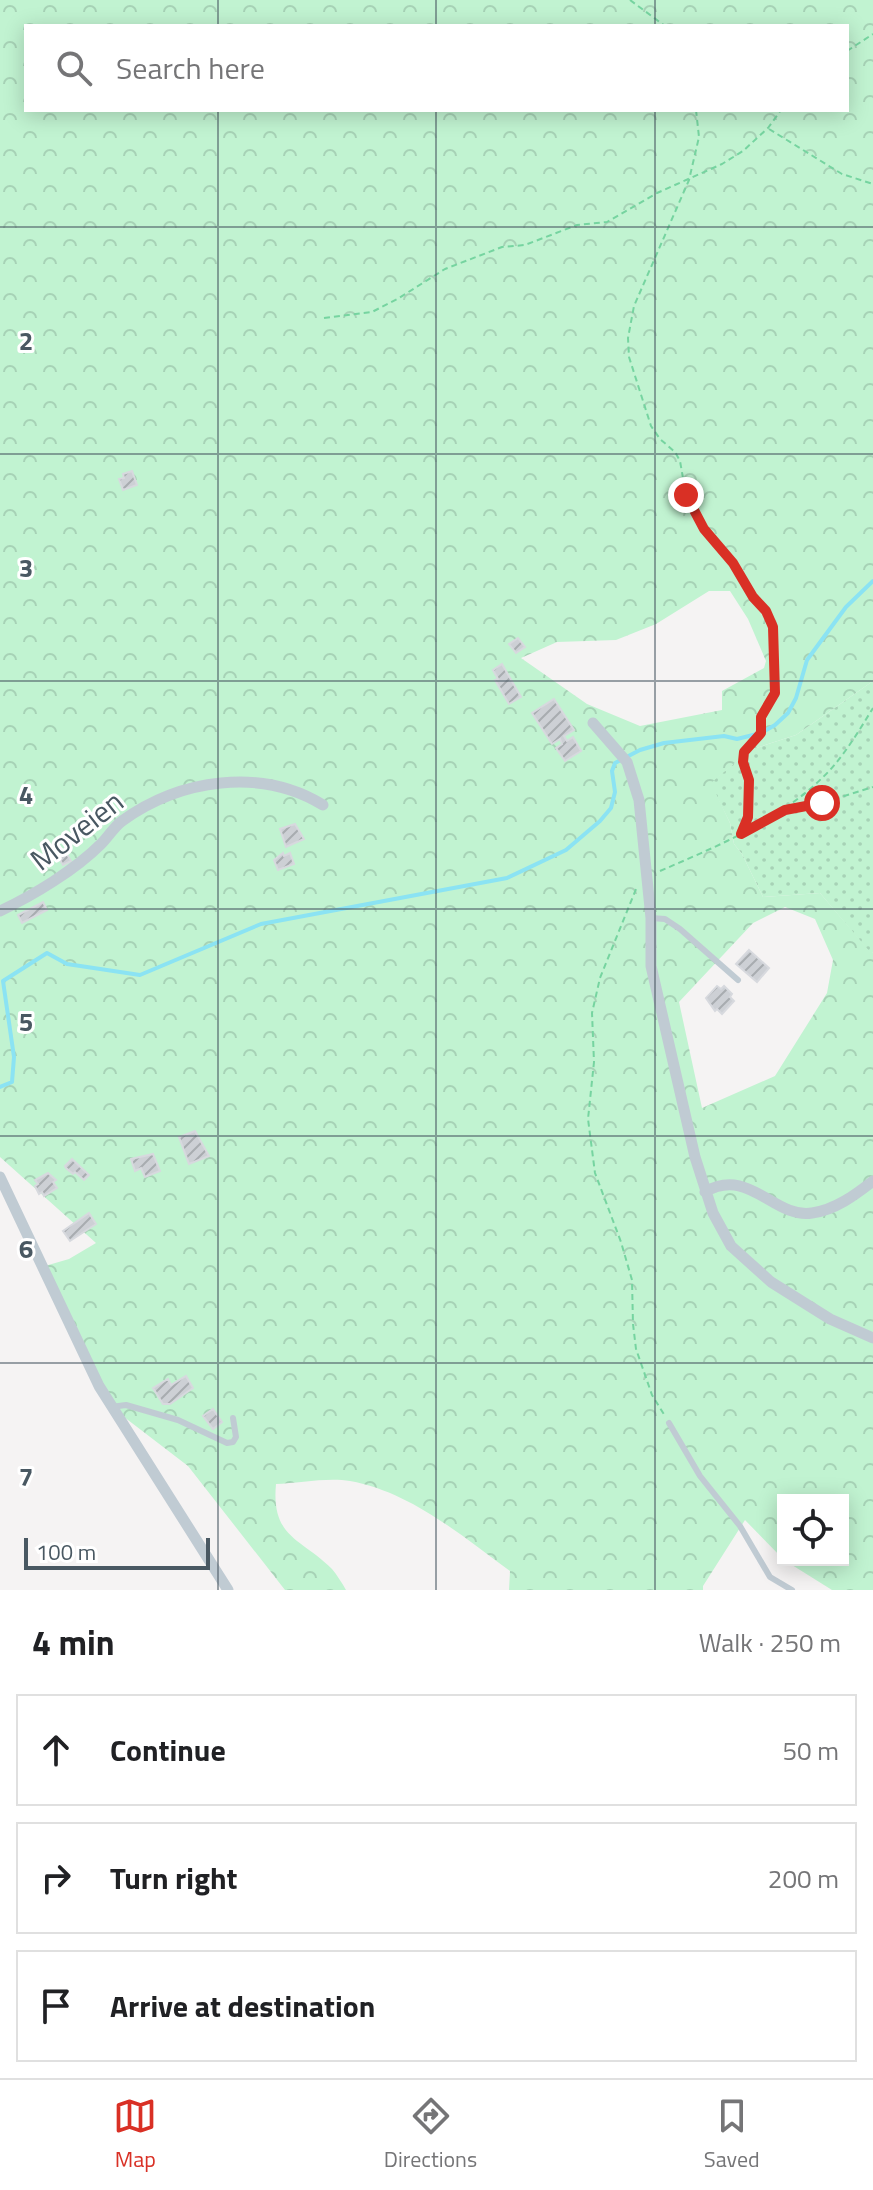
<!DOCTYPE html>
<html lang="en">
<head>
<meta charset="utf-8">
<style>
  :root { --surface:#fff; --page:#f6f6f6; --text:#202124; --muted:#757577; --line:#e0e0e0; --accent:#d93025 }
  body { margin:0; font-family:"Titillium Web",sans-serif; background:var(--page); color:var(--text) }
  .controls { position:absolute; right:24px; bottom:24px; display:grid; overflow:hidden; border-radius:0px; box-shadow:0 4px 20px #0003 }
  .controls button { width:72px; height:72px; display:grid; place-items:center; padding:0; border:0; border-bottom:2px solid var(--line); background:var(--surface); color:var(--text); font:40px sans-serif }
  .scale { position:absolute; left:24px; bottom:20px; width:186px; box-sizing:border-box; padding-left:8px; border:4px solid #495862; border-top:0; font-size:22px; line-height:28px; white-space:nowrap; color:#495862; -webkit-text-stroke:6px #fff; paint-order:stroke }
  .stop { position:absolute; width:24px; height:24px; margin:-18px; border:6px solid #d93025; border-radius:50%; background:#fff }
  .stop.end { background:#d93025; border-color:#fff; box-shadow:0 2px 8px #0008 }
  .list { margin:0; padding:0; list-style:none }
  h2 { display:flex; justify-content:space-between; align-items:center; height:104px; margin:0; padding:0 32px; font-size:34px }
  h2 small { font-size:26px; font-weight:400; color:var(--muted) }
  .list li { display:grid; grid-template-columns:52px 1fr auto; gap:24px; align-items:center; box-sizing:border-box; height:112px; margin:0 16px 16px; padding:0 16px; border:2px solid var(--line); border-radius:0px }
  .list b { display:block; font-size:30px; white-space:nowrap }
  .list em { font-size:26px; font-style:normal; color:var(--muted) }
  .icon { flex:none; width:44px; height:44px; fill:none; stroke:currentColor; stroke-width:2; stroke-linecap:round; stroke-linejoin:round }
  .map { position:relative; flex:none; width:873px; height:1590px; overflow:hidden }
  .search { position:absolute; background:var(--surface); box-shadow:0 4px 20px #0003; left:24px; right:24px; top:24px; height:88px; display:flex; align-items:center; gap:20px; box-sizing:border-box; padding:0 28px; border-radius:0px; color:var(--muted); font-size:30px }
  .sheet { height:488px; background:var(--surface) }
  nav { display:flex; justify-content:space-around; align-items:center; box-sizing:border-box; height:112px; border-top:2px solid var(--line); background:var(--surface); font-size:22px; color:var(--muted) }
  nav a { display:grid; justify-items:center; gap:4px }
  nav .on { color:var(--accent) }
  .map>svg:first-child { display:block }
  .grass { fill:url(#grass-dots) }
  .forest { fill:url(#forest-crowns); fill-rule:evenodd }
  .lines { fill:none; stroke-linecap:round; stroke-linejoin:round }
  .stream { stroke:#8be3f3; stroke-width:4 }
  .building { fill:url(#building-hatch); stroke:#d7d9de; stroke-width:2 }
  .path { stroke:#76d4a0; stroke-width:2; stroke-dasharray:6 4; stroke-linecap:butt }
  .lane { stroke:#c0cbd3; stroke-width:6 }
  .street { stroke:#c0cbd3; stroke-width:11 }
  .route { stroke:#d93025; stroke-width:10 }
  .grid { fill:none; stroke:#495862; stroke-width:2; stroke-opacity:0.55 }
  .labels { text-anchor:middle; stroke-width:6; stroke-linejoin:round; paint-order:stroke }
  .street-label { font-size:30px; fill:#495862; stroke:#fff }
  .grid-label { font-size:26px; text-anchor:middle; font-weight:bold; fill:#495862; stroke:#fff; stroke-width:6; stroke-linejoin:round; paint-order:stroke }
</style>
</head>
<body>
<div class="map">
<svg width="873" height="1590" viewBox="0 0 873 1590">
  <defs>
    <pattern id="grass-dots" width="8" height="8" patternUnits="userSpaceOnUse" patternTransform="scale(2)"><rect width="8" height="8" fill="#c1f3d1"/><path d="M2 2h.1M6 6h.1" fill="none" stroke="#a7d2b6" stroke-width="1.8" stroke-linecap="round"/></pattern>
    <pattern id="forest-crowns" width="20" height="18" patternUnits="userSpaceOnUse" patternTransform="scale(2)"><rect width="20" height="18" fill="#c1f3d1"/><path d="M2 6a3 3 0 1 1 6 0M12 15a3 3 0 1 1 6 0" fill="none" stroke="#a7d2b6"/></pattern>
    <pattern id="building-hatch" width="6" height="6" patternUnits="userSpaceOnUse" patternTransform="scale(2)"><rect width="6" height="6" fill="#cdd0d5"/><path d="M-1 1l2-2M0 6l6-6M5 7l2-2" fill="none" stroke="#a8acb0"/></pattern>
  </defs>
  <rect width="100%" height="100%" fill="#f5f3f3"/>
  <!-- grass -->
  <path class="grass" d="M873,681V952L871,954L820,893L763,897L742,854L734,844L730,823L710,783L750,750L796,735Z"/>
  <!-- forest -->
  <path class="forest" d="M0,0H873V681L796,735L750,750L711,783L730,823L734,844L742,854L763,897L820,893L871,953L873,952V1590H832L784,1560H843V1500H783V1559L745,1520L703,1586V1590H509L510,1571C462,1536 411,1492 350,1481C329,1477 298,1483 276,1484C271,1538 301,1538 332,1569C337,1575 342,1583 346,1590H285L188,1466L111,1407L38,1268L69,1259L96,1243L0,1157ZM26,26H847V110H26ZM709,591H730L748,619L766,661L764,668L722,691V710L640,726L587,704L521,658L557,642L616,640L656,624ZM785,907L815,919L833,960L827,993L775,1076L702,1108L679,1002L753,923Z"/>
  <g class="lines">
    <!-- stream -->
    <path class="stream" d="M0,1087L12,1082L14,1057L3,981L47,953L67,964L140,975L261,924L507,878L566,850L600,821L611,808L615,792L612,771L615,763L640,750L664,743L724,736L737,739L761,733L775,725L788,713L796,698L807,660L846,607L873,581"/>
  </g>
  <!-- building -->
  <path class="building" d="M132,471L137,485L123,490L119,479L124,478L123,474Z
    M518,638L525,647L516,653L509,644Z
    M502,664L521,697L509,704L495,680L498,679L493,670Z
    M554,699L574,730L564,736L567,741L573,737L581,751L565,761L556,748L562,744L560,739L552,744L532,713Z
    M295,824L304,839L286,847L280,829Z
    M65,851L71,861L63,865L57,855Z
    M283,853L284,856L290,853L294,864L278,870L274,860Z
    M43,902L47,910L22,923L18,915Z
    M749,950L769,968L757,982L736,964Z
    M717,986L721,989L724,986L732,994L730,997L734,1001L722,1014L717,1009L715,1011L706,998Z
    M195,1131L209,1156L189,1164L179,1137Z
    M153,1154L160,1171L145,1177L141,1168L135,1171L131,1159Z
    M72,1159L89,1175L84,1180L75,1172L73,1174L66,1168L65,1166Z
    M48,1173L56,1180L53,1182L57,1188L44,1196L42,1192L39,1194L35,1186L38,1184L35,1180Z
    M89,1213L96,1224L70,1241L63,1231Z
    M186,1376L193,1388L170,1404H163L153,1388L168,1379L171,1385Z
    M213,1409L222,1422L213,1429L203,1416Z"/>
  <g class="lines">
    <!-- path -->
    <path class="path" d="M630,0L665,26
      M847,51L873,34
      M696,110L699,137L689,180L634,306L628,338L629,357L651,426L660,439L675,452L680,461L686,495L704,529L733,563L753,597L766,611L773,627L775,693L761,717V733L744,752L743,762L749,780L748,817L741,833
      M769,129L842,174L873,184
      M324,318L372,312L399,298L445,269L502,247L525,245L577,225L607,222L657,193L722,164L743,151L768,128L781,110
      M785,810L822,803L873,787
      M660,871C720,845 784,819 830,770C847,751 860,729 873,708
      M636,889L600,978L592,1013L594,1062L588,1119L595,1173L621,1242L632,1280L633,1324L636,1349L652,1395L665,1416"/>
    <!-- lane -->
    <path class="lane" d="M651,918L665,919L680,929L738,980
      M111,1407L126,1405L178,1420L227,1443L233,1442L236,1437L233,1418
      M669,1423L700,1476L740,1526L770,1577L792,1590"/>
    <!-- street -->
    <path class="street" d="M593,723L627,762L639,800L651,918V966L695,1157L713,1213L731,1246L771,1282L830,1319L873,1338
      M0,911C34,895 75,870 101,844C108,837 114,827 122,821C180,779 261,767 323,805
      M0,1177L99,1386L228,1590
      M705,1192C749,1166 774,1219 812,1213C835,1210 855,1195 873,1181"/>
  </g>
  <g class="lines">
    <!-- route -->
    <path class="route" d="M686,495L704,529L733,563L753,597L766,611L773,627L775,693L761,717V733L744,752L743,762L749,780L748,817L741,834L785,810L822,803"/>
  </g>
  <!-- grid -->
  <path class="grid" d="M218,0V26M436,0V26M655,0V26M218,110V1590M436,110V1590M655,110V1590M0,227H873M0,454H873M0,681H873M0,909H873M0,1136H873M0,1363H873"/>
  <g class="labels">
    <!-- street labels -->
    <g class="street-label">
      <text transform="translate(77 831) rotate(-38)" y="10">Moveien</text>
    </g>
  </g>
  <g class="grid-label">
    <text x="26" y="350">2</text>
    <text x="26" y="577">3</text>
    <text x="26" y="804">4</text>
    <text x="26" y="1031">5</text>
    <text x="26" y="1258">6</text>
    <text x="26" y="1486">7</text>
  </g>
</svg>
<div class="controls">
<button><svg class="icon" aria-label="locate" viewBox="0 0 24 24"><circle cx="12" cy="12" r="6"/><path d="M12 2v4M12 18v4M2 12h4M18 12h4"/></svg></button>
</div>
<div class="scale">100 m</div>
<div class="stop" style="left:822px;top:803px"></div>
<div class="stop end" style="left:686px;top:495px"></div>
<div class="search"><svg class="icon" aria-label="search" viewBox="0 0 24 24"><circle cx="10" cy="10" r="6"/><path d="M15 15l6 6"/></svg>Search here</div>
</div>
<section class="sheet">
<h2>4 min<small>Walk · 250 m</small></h2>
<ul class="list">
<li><svg class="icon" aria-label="ahead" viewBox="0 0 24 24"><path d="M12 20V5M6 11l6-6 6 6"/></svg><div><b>Continue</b></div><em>50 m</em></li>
<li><svg class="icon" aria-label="right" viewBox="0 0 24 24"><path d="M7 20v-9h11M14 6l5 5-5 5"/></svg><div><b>Turn right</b></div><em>200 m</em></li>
<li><svg class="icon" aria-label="arrive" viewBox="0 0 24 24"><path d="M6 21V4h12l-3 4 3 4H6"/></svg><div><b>Arrive at destination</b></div></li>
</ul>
</section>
<nav>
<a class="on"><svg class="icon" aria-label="map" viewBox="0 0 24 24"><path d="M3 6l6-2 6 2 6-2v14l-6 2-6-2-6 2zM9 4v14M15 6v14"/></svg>Map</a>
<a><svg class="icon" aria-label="directions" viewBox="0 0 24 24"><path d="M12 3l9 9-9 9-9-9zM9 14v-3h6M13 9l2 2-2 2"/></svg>Directions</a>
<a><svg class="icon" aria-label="saved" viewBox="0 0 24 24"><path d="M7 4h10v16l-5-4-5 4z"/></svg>Saved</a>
</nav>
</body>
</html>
